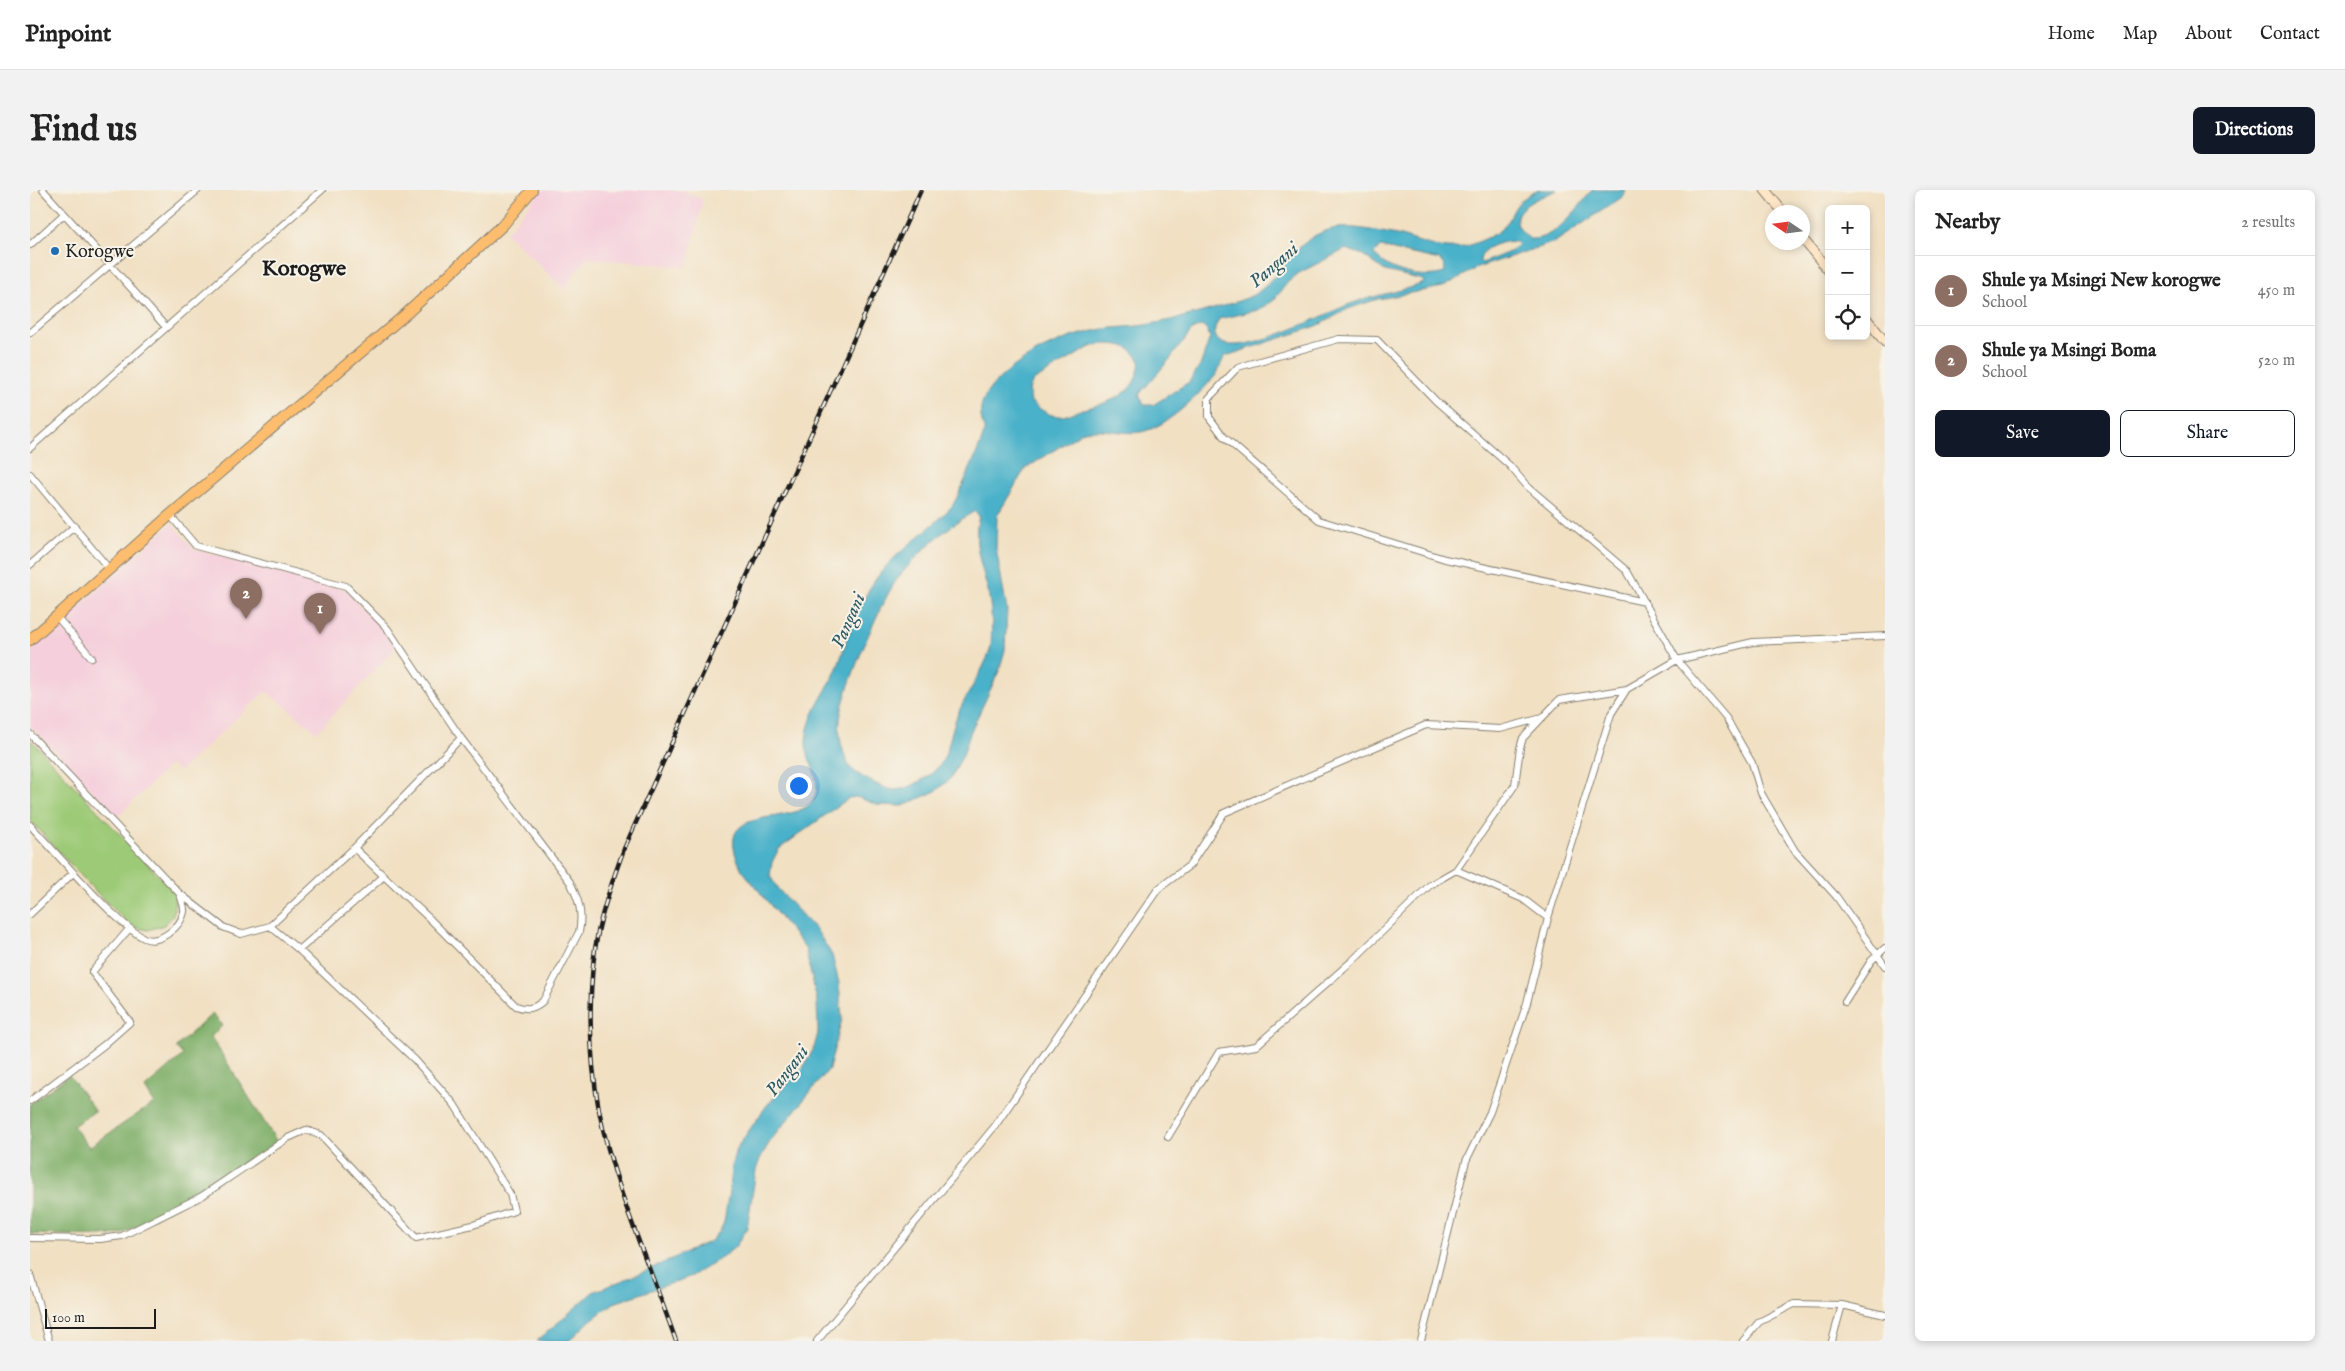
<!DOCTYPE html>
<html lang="en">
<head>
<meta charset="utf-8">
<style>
  :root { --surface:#fff; --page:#f2f2f2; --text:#222; --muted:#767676; --line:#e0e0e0; --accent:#111827 }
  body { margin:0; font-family:"IM FELL English",serif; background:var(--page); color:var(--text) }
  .controls { position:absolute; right:15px; top:15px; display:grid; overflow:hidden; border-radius:8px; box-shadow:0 2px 8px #0003 }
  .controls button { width:45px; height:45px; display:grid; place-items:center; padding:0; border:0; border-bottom:1px solid var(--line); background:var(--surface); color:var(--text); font:25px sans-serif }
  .compass { position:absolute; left:1735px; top:15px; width:45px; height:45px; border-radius:50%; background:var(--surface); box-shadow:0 2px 8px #0003; rotate:283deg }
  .scale { position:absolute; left:15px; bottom:12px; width:111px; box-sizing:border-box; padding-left:5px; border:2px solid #1c1c1c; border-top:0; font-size:14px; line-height:18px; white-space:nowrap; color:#1c1c1c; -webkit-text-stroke:4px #f7f3e8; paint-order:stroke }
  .you { position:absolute; left:768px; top:595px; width:18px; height:18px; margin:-12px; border:4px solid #fff; border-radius:50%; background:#1a73e8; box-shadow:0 0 0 8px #1a73e833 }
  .badge { display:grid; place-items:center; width:32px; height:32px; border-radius:50%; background:var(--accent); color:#fff; font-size:16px; font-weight:700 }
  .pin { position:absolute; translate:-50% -41px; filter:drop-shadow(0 1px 2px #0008) }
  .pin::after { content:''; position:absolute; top:26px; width:18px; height:15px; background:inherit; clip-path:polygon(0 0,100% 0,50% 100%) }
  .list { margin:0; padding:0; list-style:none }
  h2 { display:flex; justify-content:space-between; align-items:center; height:65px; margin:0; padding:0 20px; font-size:21px }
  h2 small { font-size:16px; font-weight:400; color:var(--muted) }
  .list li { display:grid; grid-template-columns:32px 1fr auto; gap:15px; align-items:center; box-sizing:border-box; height:70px; padding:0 20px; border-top:1px solid var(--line) }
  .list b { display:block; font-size:19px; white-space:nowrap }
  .list p { margin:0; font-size:16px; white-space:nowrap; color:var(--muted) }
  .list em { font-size:16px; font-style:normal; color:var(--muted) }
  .actions { display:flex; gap:10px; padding:15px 20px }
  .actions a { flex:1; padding:11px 0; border:1px solid var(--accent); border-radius:8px; text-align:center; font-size:18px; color:var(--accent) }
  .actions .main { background:var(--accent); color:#fff }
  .icon { flex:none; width:28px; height:28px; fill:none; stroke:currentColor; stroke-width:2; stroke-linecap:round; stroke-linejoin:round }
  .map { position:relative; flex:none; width:1855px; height:1151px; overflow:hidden; border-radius:8px }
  header { display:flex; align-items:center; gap:30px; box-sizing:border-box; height:70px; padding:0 25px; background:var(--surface); border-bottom:1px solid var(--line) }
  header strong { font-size:24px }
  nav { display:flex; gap:28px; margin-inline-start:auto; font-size:18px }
  .intro { display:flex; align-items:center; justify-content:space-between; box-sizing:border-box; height:120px; padding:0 30px }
  h1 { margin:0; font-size:35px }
  .button { padding:12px 22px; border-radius:8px; background:var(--accent); color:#fff; font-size:18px; font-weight:700 }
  main { display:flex; gap:30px; padding:0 30px }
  aside { flex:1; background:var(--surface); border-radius:8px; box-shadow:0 2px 8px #0003 }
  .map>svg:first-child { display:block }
  .built { fill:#f5cfdc }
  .green { fill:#9dca77; stroke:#5c734a }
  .forest { fill:#7eae68; stroke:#4d6542 }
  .water { fill:#4ab1c9; stroke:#336672; fill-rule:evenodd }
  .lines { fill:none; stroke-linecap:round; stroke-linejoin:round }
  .minor-casing { stroke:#867e6f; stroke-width:8 }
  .secondary-casing { stroke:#867e6f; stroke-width:11 }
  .trunk-casing { stroke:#867e6f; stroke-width:12 }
  .minor { stroke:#fff; stroke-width:6 }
  .secondary { stroke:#fee5c5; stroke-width:9 }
  .trunk { stroke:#fcbd6e; stroke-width:10 }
  .rail-casing { stroke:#1c1c1c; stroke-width:4.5 }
  .rail { stroke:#f7f3e8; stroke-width:2.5; stroke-dasharray:8; stroke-linecap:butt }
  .poi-dot { fill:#1f6fb2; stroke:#f7f3e8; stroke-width:2 }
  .labels { text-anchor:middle; stroke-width:4; stroke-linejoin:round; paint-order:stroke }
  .poi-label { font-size:18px; fill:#1c1c1c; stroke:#f7f3e8; text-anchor:start }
  .water-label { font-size:19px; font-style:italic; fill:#2e5861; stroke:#f7f3e8 }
  .district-label { font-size:22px; font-weight:bold; fill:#1c1c1c; stroke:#f7f3e8 }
</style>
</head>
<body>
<header>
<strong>Pinpoint</strong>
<nav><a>Home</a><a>Map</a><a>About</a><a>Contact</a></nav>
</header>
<div class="intro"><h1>Find us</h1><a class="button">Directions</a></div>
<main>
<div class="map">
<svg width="1855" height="1151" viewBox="0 0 1855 1151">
  <rect width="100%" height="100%" fill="#f7f3e8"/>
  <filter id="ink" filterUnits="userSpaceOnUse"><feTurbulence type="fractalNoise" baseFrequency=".02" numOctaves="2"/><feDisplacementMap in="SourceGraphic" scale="10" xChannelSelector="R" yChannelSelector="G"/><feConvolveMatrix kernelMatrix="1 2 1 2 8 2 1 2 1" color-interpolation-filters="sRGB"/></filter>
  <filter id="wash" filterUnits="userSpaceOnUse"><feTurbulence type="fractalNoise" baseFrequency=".0096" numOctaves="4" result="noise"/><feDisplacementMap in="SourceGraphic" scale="20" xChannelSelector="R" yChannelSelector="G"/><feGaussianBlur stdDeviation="1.12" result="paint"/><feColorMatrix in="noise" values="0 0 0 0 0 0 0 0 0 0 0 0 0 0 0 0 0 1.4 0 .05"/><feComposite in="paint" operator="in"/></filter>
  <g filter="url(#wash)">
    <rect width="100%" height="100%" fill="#f1e0c2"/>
    <!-- built -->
    <path class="built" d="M511,0H656L655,2L673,10L657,77L556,68L534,99L476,43Z
      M142,333L164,359L314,398L355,440L366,457L287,542L236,501L149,582L141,574L87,627L0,536V460Z"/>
    <!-- green -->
    <path class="green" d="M0,549L146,704L143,726L134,735L118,740L101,736L65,701L0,630Z"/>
    <!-- forest -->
    <path class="forest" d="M182,824L193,835L181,847L247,952L171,1003L92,1044L70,1046L0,1044V914L39,885L65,921L43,936L59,957L124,913L115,898L153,865L146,857Z"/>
    <!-- water -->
    <path class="water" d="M1509,0H1527C1505,10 1466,22 1500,49C1524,51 1549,17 1562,0H1596L1591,8L1525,52L1447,78L1413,97L1348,109L1318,119L1287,136L1196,166C1190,172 1190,180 1185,186C1169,205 1137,237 1111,242C1094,245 1074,237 1054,241L995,279L967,326L966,358L977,420L975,460L969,481L941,541L933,565L921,588L906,601L873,616L847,615L827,607L819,608L749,659L742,672L740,686L748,699L787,741L802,765L809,793L812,829L799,879L741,950L730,969L726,980L717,1039L705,1057L693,1067L662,1086L584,1113L561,1130L539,1151H507L563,1102L611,1083L681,1051L690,1041L694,1032L699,1002L701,977L706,959L737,915L773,878L784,858L788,843L787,811L775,758L712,680C672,601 786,648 787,597C787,580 775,567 776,550C779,523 794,506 805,483C812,468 815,452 821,437C827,422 835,406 843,393C863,362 898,343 922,316C927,310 953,250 954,243C955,237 951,231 951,225C949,211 960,197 970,188C997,163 1037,145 1074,139C1088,137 1102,137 1116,135C1149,129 1186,119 1217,108C1254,93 1261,44 1308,38C1324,36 1346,41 1362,44C1388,49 1413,65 1440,55C1453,50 1467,45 1476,34C1481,29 1481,23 1485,18C1490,9 1500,4 1509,0ZM1484,51L1488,54L1482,61L1452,73L1450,71C1450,56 1472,52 1484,51ZM1350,57L1410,70L1415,77L1414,83C1394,90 1357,82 1344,64ZM1316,59L1333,65L1355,81L1393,90L1394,93C1370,102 1344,105 1320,114C1301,121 1199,175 1186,147C1183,140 1186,135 1189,129L1228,120L1243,111L1258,92L1269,83ZM1170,136L1176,138L1180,147L1176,159L1170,176L1159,192L1123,215H1114L1109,205L1112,201L1140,169L1162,140ZM1072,154C1091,154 1100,155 1110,171C1107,206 1080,212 1050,220C1044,222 1035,227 1028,226C1018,226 1009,218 1001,212L999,200L1003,191L1060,157ZM945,321L949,326C941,356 954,379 959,407C962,423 962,440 961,456C959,470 938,503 931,517C913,553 926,573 885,594C878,598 867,601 859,599C849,596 821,583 818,574C812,559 808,547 810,530C812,503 851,410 868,388C889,362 916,337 945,321Z"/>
  </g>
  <g filter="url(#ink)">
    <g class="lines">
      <!-- minor casing -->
      <g class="minor-casing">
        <path id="minor" d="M13,0L135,136
          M0,55L34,24
          M0,143L168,0
          M0,258L292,0
          M0,284L80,380
          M140,325L166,356L316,396L357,438L431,548L540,692C549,710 553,723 549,742L513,811C504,819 497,820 486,816L401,730L324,658
          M0,375L45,336
          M1615,412L1415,369L1289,330L1194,247L1179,227V208L1208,177L1309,149L1347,150L1406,211L1479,275L1497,296L1597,381L1647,470L1696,528L1722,573L1731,603L1765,661L1806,706L1855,776
          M27,427L62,468
          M0,544L149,703L193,737L211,744L240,736L324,658L431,548
          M0,635C26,663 51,692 78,719C89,729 100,741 114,748C129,755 151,737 154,722C155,717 151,709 150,704
          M1426,680L1493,709L1518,728
          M0,724L43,683
          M269,760L354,686
          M1815,812L1841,771L1855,758
          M0,911L74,855L100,832L62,782L99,739
          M1138,947L1189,862L1226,856L1323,770L1400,695L1426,680L1485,595L1490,558L1493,548L1529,510L1597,499
          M0,1048L70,1049L92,1046L172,1006L258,948L276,940L291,945L386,1048L443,1035L484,1021L480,1004L424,914L385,870L269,760L240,736
          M0,1084L19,1151
          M787,1151L965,936L1128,699L1160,675L1194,623L1396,535L1470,539L1512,528
          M1391,1151L1436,971L1460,922L1497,813L1518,728L1581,524L1597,499L1647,470L1723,452L1855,446
          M1713,1151L1729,1132L1764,1114L1812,1115L1855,1125
          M1802,1151L1812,1115"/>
      </g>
      <!-- secondary casing -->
      <g class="secondary-casing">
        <path id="secondary" d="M1735,0L1753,22
          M1772,48L1799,81
          M1836,128L1855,152"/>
      </g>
      <!-- trunk casing -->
      <g class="trunk-casing">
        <path id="trunk" d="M0,450L140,325L377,123L473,35L502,0"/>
      </g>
      <!-- minor -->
      <use href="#minor" class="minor"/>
      <!-- secondary -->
      <use href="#secondary" class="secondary"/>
      <!-- trunk -->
      <use href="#trunk" class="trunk"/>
      <!-- rail casing -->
      <g class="rail-casing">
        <path id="rail" d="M646,1151C620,1076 584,998 569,920C559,866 557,796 568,742C574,714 584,686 594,659L891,0"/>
      </g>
      <!-- rail -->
      <use href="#rail" class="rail"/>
    </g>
  </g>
  <!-- markers -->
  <circle class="poi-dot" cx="25" cy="61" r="5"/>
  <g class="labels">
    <!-- poi labels -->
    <g class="poi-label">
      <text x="35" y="67">Korogwe</text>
    </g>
    <!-- water labels -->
    <g class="water-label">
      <text transform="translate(1243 74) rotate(-41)" y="7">Pangani</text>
      <text transform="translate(817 430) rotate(-66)" y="7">Pangani</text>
      <text transform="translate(756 880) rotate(-53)" y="7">Pangani</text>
    </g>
    <!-- district labels -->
    <g class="district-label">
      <text x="274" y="85">Korogwe</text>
    </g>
  </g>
</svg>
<div class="controls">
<button>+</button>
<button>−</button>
<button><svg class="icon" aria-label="locate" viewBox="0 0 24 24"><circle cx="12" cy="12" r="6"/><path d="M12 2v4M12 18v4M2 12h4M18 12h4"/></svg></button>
</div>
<svg class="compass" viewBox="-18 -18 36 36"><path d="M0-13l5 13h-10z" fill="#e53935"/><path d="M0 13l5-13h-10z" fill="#767676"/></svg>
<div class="scale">100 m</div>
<div class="you"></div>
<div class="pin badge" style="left:290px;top:444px;background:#8d6e63">1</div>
<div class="pin badge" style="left:216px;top:429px;background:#8d6e63">2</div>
</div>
<aside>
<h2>Nearby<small>2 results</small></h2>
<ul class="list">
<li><span class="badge" style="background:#8d6e63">1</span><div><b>Shule ya Msingi New korogwe</b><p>School</p></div><em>450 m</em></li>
<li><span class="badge" style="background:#8d6e63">2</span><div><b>Shule ya Msingi Boma</b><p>School</p></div><em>520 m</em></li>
</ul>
<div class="actions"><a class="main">Save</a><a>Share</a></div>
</aside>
</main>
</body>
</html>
